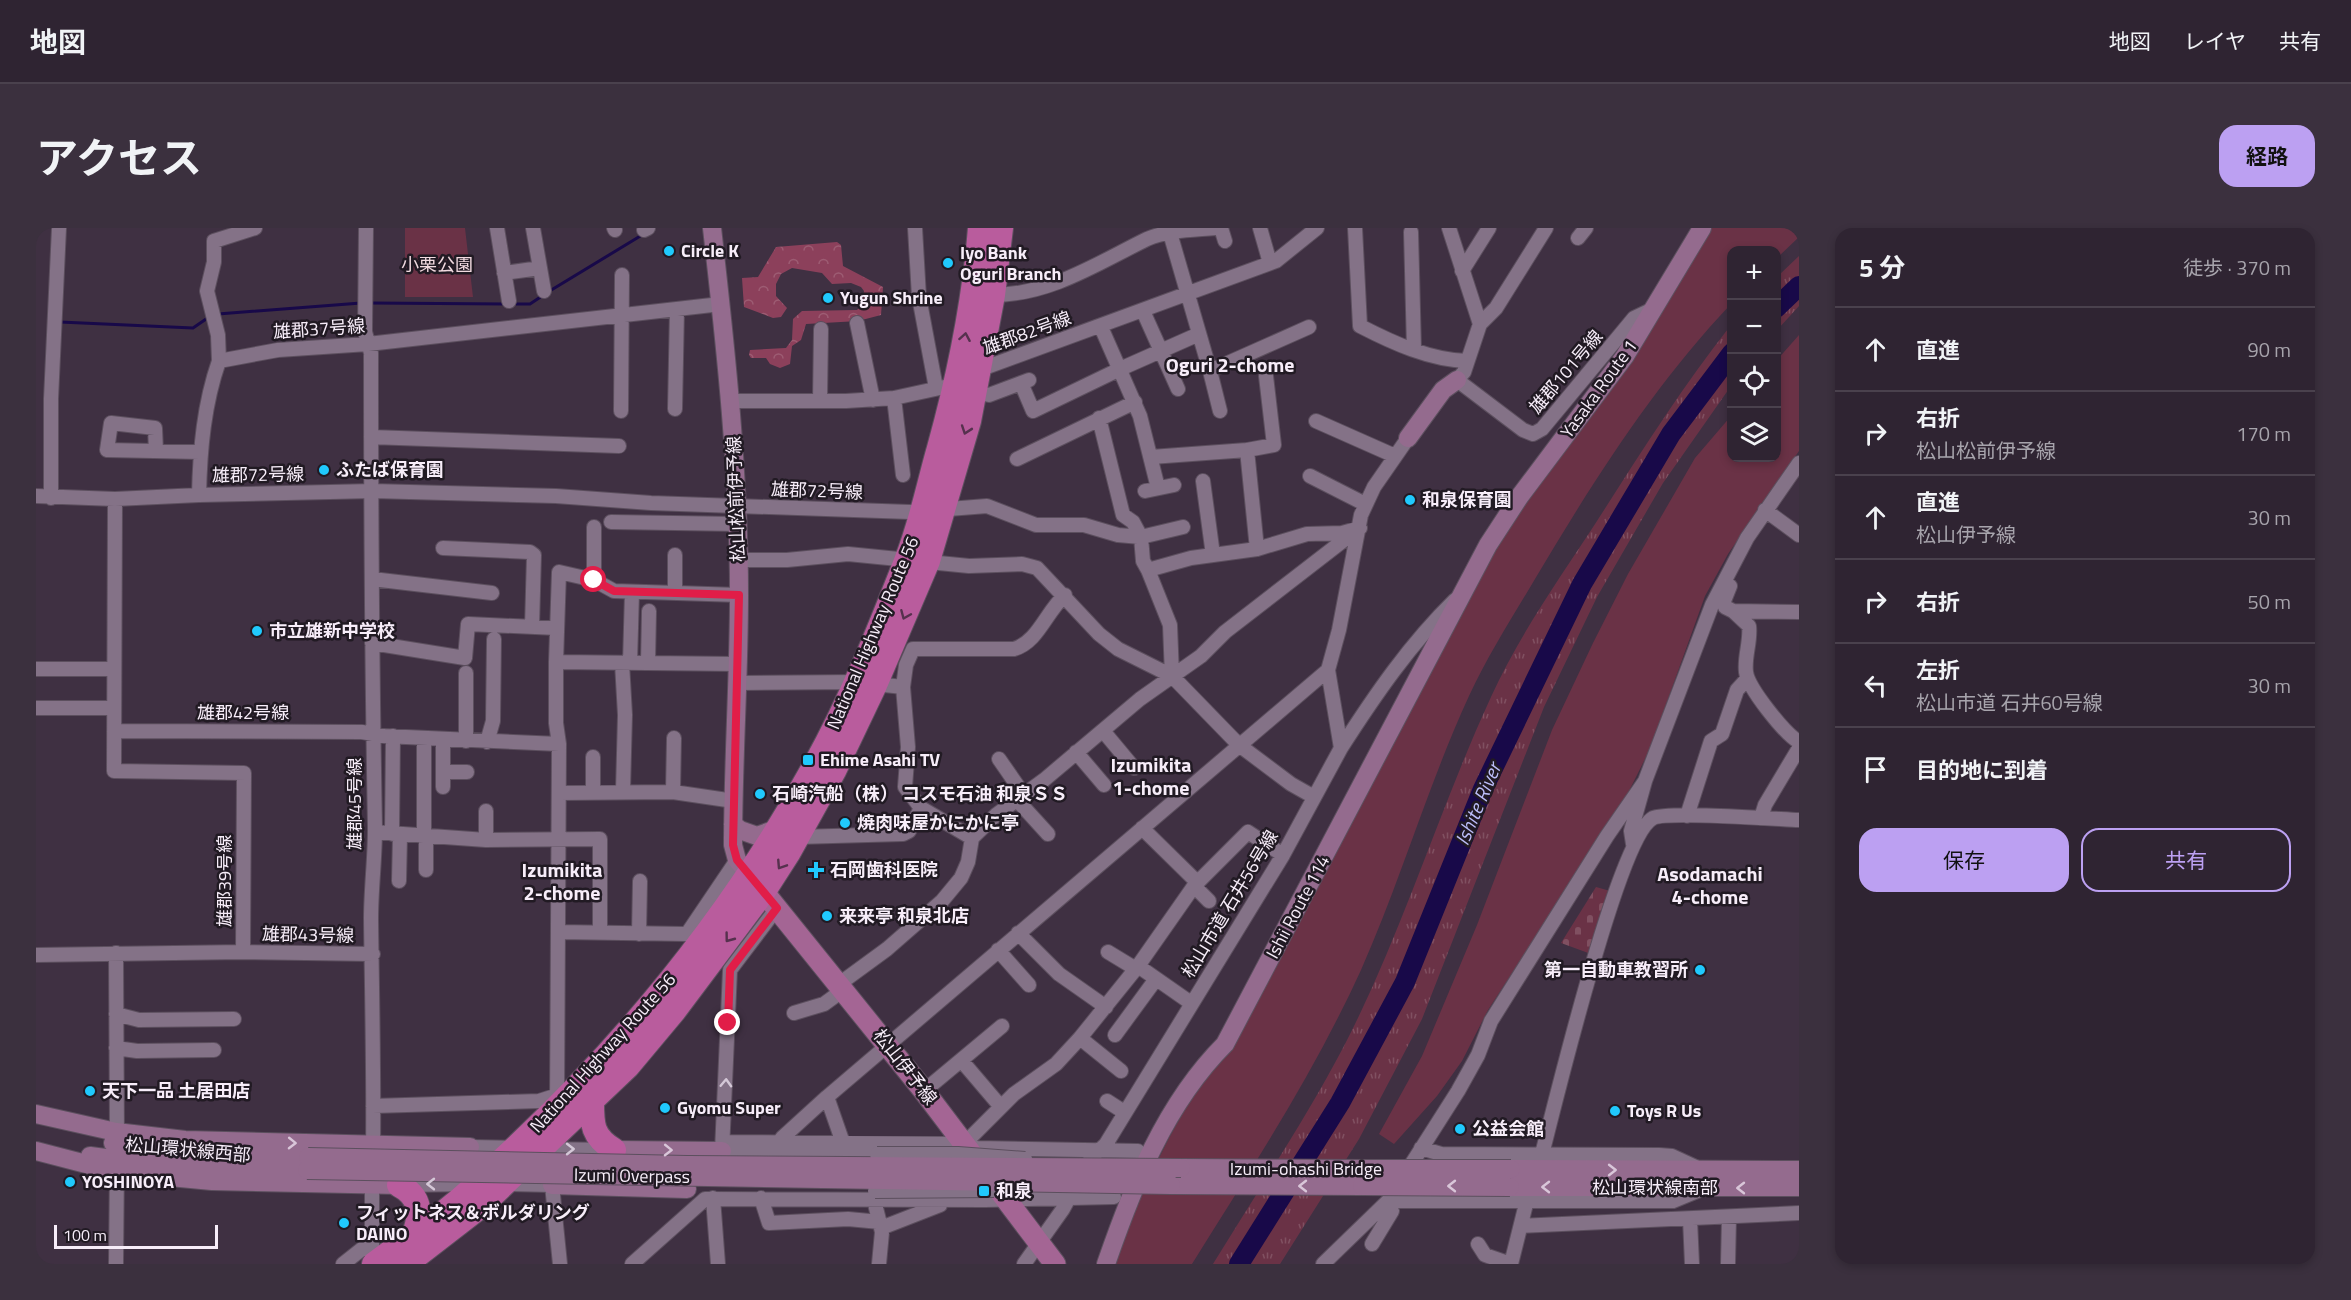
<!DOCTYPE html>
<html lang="ja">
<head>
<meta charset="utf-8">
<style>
  :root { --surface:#2f2432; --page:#3b303e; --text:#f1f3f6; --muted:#a7a4ac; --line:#4a414d; --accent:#bca0f2 }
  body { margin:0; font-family:"Titillium Web","Noto Sans JP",sans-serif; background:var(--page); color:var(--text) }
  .controls { position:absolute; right:18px; top:18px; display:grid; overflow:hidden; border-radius:12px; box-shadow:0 3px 9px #0003 }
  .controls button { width:54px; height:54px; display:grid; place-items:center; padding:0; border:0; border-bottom:2px solid var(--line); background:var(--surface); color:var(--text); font:30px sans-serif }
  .scale { position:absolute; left:18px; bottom:15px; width:164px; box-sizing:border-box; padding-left:6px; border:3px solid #f7edf9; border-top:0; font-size:16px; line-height:21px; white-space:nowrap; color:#f7edf9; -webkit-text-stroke:4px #211a23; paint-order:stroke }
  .stop { position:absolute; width:18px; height:18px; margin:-14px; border:4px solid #e11d48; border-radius:50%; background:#fff }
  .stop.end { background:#e11d48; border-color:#fff; box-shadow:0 2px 6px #0008 }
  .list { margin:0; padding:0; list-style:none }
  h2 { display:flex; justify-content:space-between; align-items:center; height:78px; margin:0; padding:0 24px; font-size:26px }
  h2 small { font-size:20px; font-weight:400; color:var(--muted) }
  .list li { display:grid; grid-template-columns:39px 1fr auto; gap:18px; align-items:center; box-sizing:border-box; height:84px; padding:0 24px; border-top:2px solid var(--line) }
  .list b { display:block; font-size:22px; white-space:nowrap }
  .list p { margin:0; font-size:20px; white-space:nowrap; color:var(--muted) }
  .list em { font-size:20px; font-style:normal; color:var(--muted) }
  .actions { display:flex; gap:12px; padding:18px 24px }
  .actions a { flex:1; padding:14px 0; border:2px solid var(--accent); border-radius:18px; text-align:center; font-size:21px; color:var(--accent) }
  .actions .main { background:var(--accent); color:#111 }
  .icon { flex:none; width:33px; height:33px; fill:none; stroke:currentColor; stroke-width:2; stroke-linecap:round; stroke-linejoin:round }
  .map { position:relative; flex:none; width:1763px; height:1036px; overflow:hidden; border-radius:18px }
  header { display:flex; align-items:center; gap:36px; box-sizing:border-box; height:84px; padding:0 30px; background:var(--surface); border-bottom:2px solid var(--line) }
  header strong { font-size:28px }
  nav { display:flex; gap:33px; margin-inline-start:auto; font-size:21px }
  .intro { display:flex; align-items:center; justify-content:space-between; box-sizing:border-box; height:144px; padding:0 36px }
  h1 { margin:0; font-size:42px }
  .button { padding:15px 27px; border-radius:18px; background:var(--accent); color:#111; font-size:21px; font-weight:700 }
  main { display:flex; gap:36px; padding:0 36px }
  aside { flex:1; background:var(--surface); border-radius:18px; box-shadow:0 3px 9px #0003 }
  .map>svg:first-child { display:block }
  .grass { fill:url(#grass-tufts) }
  .forest { fill:url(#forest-crowns) }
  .cemetery { fill:url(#cemetery-stones) }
  .green { fill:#6a3246 }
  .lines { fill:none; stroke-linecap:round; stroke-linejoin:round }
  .stream { stroke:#180949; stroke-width:3 }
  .river { stroke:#180949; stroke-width:20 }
  .street-casing { stroke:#5c4f5e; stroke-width:16 }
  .secondary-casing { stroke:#5c4f5e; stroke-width:20 }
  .primary-casing { stroke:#5c4f5e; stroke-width:23 }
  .highway-casing { stroke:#5c4f5e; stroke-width:26 }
  .street { stroke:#847287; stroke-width:14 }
  .secondary { stroke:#946b8e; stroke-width:18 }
  .primary { stroke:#a46594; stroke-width:21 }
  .highway { stroke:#b95c9d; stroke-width:24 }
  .street-bridge-casing { stroke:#5c4f5e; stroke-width:16; stroke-linecap:butt }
  .secondary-bridge-casing { stroke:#5c4f5e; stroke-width:20; stroke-linecap:butt }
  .street-bridge { stroke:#847287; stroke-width:14 }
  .secondary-bridge { stroke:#946b8e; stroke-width:18 }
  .oneway { stroke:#56314e }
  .oneway2 { stroke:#d4c8d7 }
  .oneway3 { stroke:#d9c6d9 }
  .route { stroke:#e11d48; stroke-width:8 }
  .poi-dot { fill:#20c9fd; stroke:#211a23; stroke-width:2 }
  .labels { text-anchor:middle; stroke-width:5; stroke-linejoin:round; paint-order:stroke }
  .poi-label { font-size:18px; font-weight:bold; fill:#f7edf9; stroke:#211a23; text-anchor:start }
  .park-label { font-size:18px; fill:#f2dae0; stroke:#211a23 }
  .street-label { font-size:18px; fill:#f7edf9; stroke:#211a23 }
  .neighbourhood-label { font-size:20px; font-weight:bold; fill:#f7edf9; stroke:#211a23 }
  .water-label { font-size:20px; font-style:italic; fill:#bbbdf8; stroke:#211a23 }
</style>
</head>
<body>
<header>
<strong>地図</strong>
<nav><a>地図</a><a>レイヤ</a><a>共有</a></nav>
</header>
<div class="intro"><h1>アクセス</h1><a class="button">経路</a></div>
<main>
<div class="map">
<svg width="1763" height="1036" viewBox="0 0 1763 1036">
  <defs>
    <pattern id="grass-tufts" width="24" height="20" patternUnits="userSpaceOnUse" patternTransform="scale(1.5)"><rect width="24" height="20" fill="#6a3246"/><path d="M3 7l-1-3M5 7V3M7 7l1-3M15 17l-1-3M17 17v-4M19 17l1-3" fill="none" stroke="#805061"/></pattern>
    <pattern id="forest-crowns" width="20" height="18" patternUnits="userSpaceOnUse" patternTransform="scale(1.5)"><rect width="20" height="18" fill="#8c405b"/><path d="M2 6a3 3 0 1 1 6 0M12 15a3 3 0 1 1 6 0" fill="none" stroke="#9d5c73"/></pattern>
    <pattern id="cemetery-stones" width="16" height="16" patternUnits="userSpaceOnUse" patternTransform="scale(1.5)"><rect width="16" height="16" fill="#6a3246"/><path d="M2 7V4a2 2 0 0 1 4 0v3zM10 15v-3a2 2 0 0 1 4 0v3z" fill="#805061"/></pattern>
  </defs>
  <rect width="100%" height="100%" fill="#3f3042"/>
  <!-- grass -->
  <path class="grass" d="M1763,28V78L1741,102V49Z
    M1695,97V158L1627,255L1561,369L1508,479L1386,791L1323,911L1244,1036H1177C1221,964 1268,894 1308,818C1366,706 1402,584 1455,469C1483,407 1524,350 1561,293C1604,226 1646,159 1695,97Z"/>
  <!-- forest -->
  <path class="forest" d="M801,14L805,17L807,38L847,59L845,87L822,93L770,96L765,112L756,118L754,136L744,140L734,136L730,130H715L713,127L714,122L750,120L756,112L757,91L766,83L821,82L825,78L828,63L825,59L815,55L796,56L786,45L756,40L745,46L740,56V68L751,80L745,89L737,90L708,79L706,50L722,49L740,19Z"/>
  <!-- cemetery -->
  <path class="cemetery" d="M1560,659L1574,663L1555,726L1525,715Z"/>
  <!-- green -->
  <path class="green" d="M369,0H429L437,69H369Z
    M1672,0H1763V9L1741,30L1740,22H1696L1695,76C1618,157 1556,255 1499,351C1476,390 1452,427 1433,468C1392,557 1365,652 1325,742C1278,845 1216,940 1156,1036H1077L1100,976L1133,910L1452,329Z
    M1763,107V223L1692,326L1669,368L1614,521L1588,573L1452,782L1426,833L1401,868L1358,916L1343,906L1386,828L1441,697L1516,502L1557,415L1592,346L1659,230L1695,188L1696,230H1740L1741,132Z"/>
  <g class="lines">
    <!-- stream -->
    <path class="stream" d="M512,64L606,7
      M334,75L470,76
      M476,76H494L506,68
      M182,86L325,75
      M24,94L157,100L173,89"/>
    <!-- river -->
    <path class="river" d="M1740,80L1763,58
      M1203,1036L1304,875L1369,754L1447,561L1546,356L1635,206L1696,125"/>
    <!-- street casing -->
    <g class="street-casing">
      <path id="street" d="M330,0L329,104L335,125C335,283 336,442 339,600C339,631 335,661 335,691C336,770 338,848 337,926
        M461,0L473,73
        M497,0L508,63
        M578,0L579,2
        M879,0L883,69L900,160
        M1185,0L1189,13
        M1224,0L1234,35
        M1319,0L1324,98C1357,115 1394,132 1431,133
        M1413,0L1444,96L1428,144L1421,152L1487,202L1497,206L1506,201L1598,90L1619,80
        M608,2L612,0
        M1375,4L1378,121
        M1134,5L1174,143L1273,99
        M1542,10L1550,0
        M1426,43L1453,0
        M468,45L504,40
        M957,67C1014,67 1062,35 1111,11C1132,2 1158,2 1179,0
        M1107,83L1142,161
        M821,95L837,172
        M1444,96L1460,80L1510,0
        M1065,99L1104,188L1122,260
        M183,133L182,107L171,63L178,34V13L219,0
        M940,143L1240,33L1281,0
        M1174,143L1184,183
        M985,155L997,183L1084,141L1163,106
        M933,163L953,167L993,152
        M858,170L867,247
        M696,173H810L858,170L922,156
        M784,173L785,101
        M639,181L641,81
        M585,183L586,47
        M1063,190L1087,287L1097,294L1105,309L1147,299
        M1280,193L1359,228
        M335,209L583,218
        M120,223L119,200L75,195L71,222L164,224
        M1115,229L1211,222
        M981,231L1099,174
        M1274,248L1329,276
        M1167,253L1177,327
        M1109,263L1138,257
        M163,267L337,263L520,268L615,275L874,284L951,278L1000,297H1048L1082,307L1105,309L1107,333L1112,342L1155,330L1221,321L1271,306L1306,305L1324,300
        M0,268L79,271L163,267C164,221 168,176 183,133L242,122L332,116L685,76
        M15,270V171L23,0
        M79,271L78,543L208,545L207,724
        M1729,282L1763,307
        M575,294L701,296
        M558,299V352
        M407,320L494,324L498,327L496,399
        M1221,321L1211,222L1238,217L1230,148
        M703,332H751L812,326L933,338L986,336L1001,340L1063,406L1082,421L1136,448L1203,517L1255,556L1278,569
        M1112,342L1134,397L1136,448
        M336,351L456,365
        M1694,358L1688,373L1689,379L1697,383L1763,384
        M639,364V327
        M1697,383L1713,398C1715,413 1708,429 1710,444C1712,460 1749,506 1763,514
        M336,415L429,430L432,396L521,400
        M520,434L523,344L558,352L578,363L703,367
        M586,435L589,487L587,563
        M594,435L596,364
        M612,435L613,383
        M0,441H78
        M701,455L821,454L867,459L870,437L877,421H978C1002,414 1010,384 1029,367
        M867,459L872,519L869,559L885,580L936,610
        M0,480H78
        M78,503L326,504L348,508L523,516
        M1068,504L1098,540
        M407,511V559
        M430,513V445
        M451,514L457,493L458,411
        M1305,520C1339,467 1374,416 1419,372
        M1040,524L1068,557
        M557,529V564
        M963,531L988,567
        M407,544H431
        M637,564L638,510
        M523,565L637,564L698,573
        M981,572L1012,606
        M450,583V612
        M1651,588L1675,513L1686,506L1701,462L1711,451
        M1725,590L1729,577L1763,520
        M1106,600L1161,654
        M339,604L450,612L564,611V704
        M356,606L357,508
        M388,608V510
        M762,609L867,606L873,603L885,580
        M1597,616L1595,603L1609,553L1676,377L1711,310L1763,235
        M390,642V608
        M363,653L364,607
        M1158,658L1173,673
        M741,680L694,742L686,923L841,926
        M522,704L651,706L701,632
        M982,705L1023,746L1070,779
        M603,706L604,653
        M962,722L993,757
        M1072,724L1100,741
        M80,725L81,912
        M0,727L207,724L337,726
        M1102,738L1155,775
        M758,785L788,776L799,768L810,751L851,721L906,673L925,650L932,634L936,610L960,587L1008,552L1104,471L1165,428L1189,404L1317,305
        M80,786L103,792L198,791
        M1079,807L1120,751
        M1044,810L1085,843
        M80,820L101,823L178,822
        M925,832L965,879
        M888,863L966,798
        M791,869L807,915
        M1071,873L1088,884
        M521,877L523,516L520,495V434L702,436
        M337,878L503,873L528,865
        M688,914L928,916L940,920L1102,923
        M746,914V910L791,869L1292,442
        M928,916L978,866L1020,836L1044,810L1102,738L1158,658L1212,604L1247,627
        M434,919L480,920
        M1385,920L1405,926L1623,927L1636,928L1662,940
        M505,921L576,922
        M1506,926C1519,876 1583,608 1617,590C1631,583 1740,591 1763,592
        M336,949V1036
        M468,956L516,957L524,1036
        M366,957L440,956
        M677,970L682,1036
        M725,970L733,995L812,991L844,994
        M838,972L846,1004L843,1036
        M1352,973H1637L1666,961
        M1654,991L1656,1036
        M1485,998L1763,985
        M845,1000L904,977V971
        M1336,1016L1356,983L1349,977
        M1442,1016L1449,1027L1475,1036
        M80,1036L81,934
        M307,1036L336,1013
        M596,1036L669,971L949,972L1078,969
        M988,1036L1027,981L1055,930L1070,916L1247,627L1305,520L1292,442L1303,402L1325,287L1338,259L1372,210
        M1287,1036L1352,973L1422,863L1442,827L1455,793L1571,608L1609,553
        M1475,1036L1491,972
        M1692,1036L1693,989"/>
    </g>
    <!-- secondary casing -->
    <g class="secondary-casing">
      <path id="secondary" d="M676,0C690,122 703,244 703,367C703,450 697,534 697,617L701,632L713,646
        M1372,210L1407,162L1421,152
        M697,596L704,602L721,608L743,600
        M0,886L80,904L149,912L434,919
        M77,915C140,930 207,928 272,929
        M578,922L686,923
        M0,923L81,944L176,953L363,957
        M54,928L123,937L271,942
        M1145,940L1336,941
        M1475,941L1763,942
        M516,957L651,961
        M1135,957L1326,958
        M1474,959H1763
        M1070,1036C1097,958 1129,876 1189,816L1452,317L1484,268L1589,128L1666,0"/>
    </g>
    <!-- primary casing -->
    <g class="primary-casing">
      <path id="primary" d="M718,652L888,863L1019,1036"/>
    </g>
    <!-- highway casing -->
    <g class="highway-casing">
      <path id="highway" d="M556,871C556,895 555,908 578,922
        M363,957C384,968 386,985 378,1006
        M338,1036C364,1016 392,998 417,977C438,960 457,940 477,922C596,810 700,681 779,537C815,472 843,402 870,333C885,296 892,258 903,220C923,148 938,74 944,0
        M370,1036L445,978L592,838L638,783L728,663L753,624L798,543L839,457L892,333L933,193L957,67L965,0"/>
    </g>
    <!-- street -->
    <use href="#street" class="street"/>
    <!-- secondary -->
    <use href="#secondary" class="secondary"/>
    <!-- primary -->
    <use href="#primary" class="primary"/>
    <!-- highway -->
    <use href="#highway" class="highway"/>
    <!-- street-bridge casing -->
    <g class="street-bridge-casing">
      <path id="street-bridge" d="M841,926H922L989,931
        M839,963L958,962"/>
    </g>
    <!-- secondary-bridge casing -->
    <g class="secondary-bridge-casing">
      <path id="secondary-bridge" d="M272,929L651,937L1145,940
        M1336,941H1475
        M271,942L1135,957
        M1326,958L1474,959"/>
    </g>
    <!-- street-bridge -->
    <use href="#street-bridge" class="street-bridge"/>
    <!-- secondary-bridge -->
    <use href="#secondary-bridge" class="secondary-bridge"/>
  </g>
  <!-- one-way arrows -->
  <defs><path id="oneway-chevron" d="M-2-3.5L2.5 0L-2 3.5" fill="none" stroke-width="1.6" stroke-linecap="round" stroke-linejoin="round" transform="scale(1.5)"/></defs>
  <g class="oneway">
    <use href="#oneway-chevron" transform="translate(929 109) rotate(-80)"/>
    <use href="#oneway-chevron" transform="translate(930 202) rotate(109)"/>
    <use href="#oneway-chevron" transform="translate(869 387) rotate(113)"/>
    <use href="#oneway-chevron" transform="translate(745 637) rotate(123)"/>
    <use href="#oneway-chevron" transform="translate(693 710) rotate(127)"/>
  </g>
  <g class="oneway2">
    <use href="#oneway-chevron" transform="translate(690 855) rotate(-88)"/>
    <use href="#oneway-chevron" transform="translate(534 921)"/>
    <use href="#oneway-chevron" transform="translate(395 956) rotate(180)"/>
  </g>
  <g class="oneway3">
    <use href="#oneway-chevron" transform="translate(256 915) rotate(1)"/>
    <use href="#oneway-chevron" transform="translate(632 922) rotate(1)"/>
    <use href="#oneway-chevron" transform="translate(1576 942)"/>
    <use href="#oneway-chevron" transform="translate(1267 958) rotate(-180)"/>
    <use href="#oneway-chevron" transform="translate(1416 958) rotate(-180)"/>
    <use href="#oneway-chevron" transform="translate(1510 959) rotate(-180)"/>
    <use href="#oneway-chevron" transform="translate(1705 960) rotate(180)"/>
  </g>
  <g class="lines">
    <!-- route -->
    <path class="route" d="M558,352L578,363L703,367L697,617L701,632L741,680L694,742L692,795"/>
  </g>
  <!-- markers -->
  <g class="poi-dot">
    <circle cx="633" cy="23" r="6"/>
    <circle cx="912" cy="35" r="6"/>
    <circle cx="792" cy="70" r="6"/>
    <circle cx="288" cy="242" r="6"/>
    <circle cx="1374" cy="272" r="6"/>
    <circle cx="221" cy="403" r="6"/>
    <rect x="766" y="526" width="12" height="12" rx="3"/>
    <circle cx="724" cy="566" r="6"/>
    <circle cx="809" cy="595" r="6"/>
    <path d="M777 633h6v6h6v6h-6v6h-6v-6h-6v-6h6z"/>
    <circle cx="791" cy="688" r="6"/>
    <circle cx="1664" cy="742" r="6"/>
    <circle cx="54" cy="863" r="6"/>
    <circle cx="629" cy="880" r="6"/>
    <circle cx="1579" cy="883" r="6"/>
    <circle cx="1424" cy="901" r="6"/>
    <circle cx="34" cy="954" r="6"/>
    <rect x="942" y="957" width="12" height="12" rx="3"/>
    <circle cx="308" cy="995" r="6"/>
  </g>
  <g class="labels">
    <!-- poi labels -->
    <g class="poi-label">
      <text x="645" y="29">Circle K</text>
      <text x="924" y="31">Iyo Bank<tspan x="924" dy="21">Oguri Branch</tspan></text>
      <text x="804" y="76">Yugun Shrine</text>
      <text x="300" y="248">ふたば保育園</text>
      <text x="1386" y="278">和泉保育園</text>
      <text x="233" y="409">市立雄新中学校</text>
      <text x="784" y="538">Ehime Asahi TV</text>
      <text x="736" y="572">石崎汽船（株） コスモ石油 和泉ＳＳ</text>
      <text x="821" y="601">焼肉味屋かにかに亭</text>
      <text x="794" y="648">石岡歯科医院</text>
      <text x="803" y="694">来来亭 和泉北店</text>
      <text x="1652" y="748" text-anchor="end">第一自動車教習所</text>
      <text x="66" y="869">天下一品 土居田店</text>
      <text x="641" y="886">Gyomu Super</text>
      <text x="1591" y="889">Toys R Us</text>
      <text x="1436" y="907">公益会館</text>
      <text x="46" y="960">YOSHINOYA</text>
      <text x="960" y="969">和泉</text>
      <text x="320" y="991">フィットネス＆ボルダリング<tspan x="320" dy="21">DAINO</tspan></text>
    </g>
    <!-- park labels -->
    <g class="park-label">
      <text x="401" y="43">小栗公園</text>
    </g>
    <!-- street labels -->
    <g class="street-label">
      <text transform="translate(283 101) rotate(-4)" y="6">雄郡37号線</text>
      <text transform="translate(991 105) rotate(-20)" y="6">雄郡82号線</text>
      <text transform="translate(1530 144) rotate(-50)" y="6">雄郡101号線</text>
      <text transform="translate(1563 161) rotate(-54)" y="6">Yasaka Route 1</text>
      <text transform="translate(222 247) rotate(-1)" y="6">雄郡72号線</text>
      <text transform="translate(781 263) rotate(2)" y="6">雄郡72号線</text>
      <text transform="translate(700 271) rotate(-92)" y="6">松山松前伊予線</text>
      <text transform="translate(837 405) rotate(-67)" y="6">National Highway Route 56</text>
      <text x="207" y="491">雄郡42号線</text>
      <text transform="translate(319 576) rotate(-90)" y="6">雄郡45号線</text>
      <text transform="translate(189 653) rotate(-90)" y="6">雄郡39号線</text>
      <text transform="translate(1194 676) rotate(-59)" y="6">松山市道 石井56号線</text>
      <text transform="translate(1262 679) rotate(-62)" y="6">Ishii Route 114</text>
      <text transform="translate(272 707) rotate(1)" y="6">雄郡43号線</text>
      <text transform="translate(567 825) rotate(-48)" y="6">National Highway Route 56</text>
      <text transform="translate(869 839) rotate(52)" y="6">松山伊予線</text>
      <text transform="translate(152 922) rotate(5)" y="6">松山環状線西部</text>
      <text x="1270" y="947">Izumi-ohashi Bridge</text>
      <text transform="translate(596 948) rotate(1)" y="6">Izumi Overpass</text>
      <text x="1619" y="966">松山環状線南部</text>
    </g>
    <!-- neighbourhood labels -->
    <g class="neighbourhood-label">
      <text x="1194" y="144">Oguri 2-chome</text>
      <text x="1115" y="544">Izumikita<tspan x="1115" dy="23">1-chome</tspan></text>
      <text x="526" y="649">Izumikita<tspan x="526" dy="23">2-chome</tspan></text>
      <text x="1674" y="653">Asodamachi<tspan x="1674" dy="23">4-chome</tspan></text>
    </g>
    <!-- water labels -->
    <g class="water-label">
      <text transform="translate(1442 576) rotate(-67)" y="7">Ishite River</text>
    </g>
  </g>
</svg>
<div class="controls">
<button>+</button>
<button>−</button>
<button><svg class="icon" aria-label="locate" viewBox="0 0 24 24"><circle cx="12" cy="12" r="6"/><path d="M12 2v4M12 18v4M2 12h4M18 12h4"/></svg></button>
<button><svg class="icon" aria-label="layers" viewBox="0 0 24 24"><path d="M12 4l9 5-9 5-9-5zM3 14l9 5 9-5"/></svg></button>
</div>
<div class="scale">100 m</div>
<div class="stop" style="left:558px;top:352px"></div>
<div class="stop end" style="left:692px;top:795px"></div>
</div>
<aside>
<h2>5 分<small>徒歩 · 370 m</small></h2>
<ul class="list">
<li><svg class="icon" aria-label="ahead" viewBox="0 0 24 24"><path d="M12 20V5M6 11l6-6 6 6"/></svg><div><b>直進</b></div><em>90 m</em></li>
<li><svg class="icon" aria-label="right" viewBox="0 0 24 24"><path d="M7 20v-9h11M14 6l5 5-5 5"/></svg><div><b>右折</b><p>松山松前伊予線</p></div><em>170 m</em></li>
<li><svg class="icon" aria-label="ahead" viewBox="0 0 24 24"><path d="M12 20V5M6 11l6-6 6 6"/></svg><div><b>直進</b><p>松山伊予線</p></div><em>30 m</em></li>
<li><svg class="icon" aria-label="right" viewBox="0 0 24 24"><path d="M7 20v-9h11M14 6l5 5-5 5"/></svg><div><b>右折</b></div><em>50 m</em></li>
<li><svg class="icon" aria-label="left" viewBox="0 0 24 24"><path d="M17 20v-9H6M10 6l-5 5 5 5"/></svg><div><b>左折</b><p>松山市道 石井60号線</p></div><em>30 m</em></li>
<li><svg class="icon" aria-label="arrive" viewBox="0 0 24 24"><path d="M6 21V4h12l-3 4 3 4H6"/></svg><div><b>目的地に到着</b></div></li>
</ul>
<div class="actions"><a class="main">保存</a><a>共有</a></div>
</aside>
</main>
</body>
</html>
